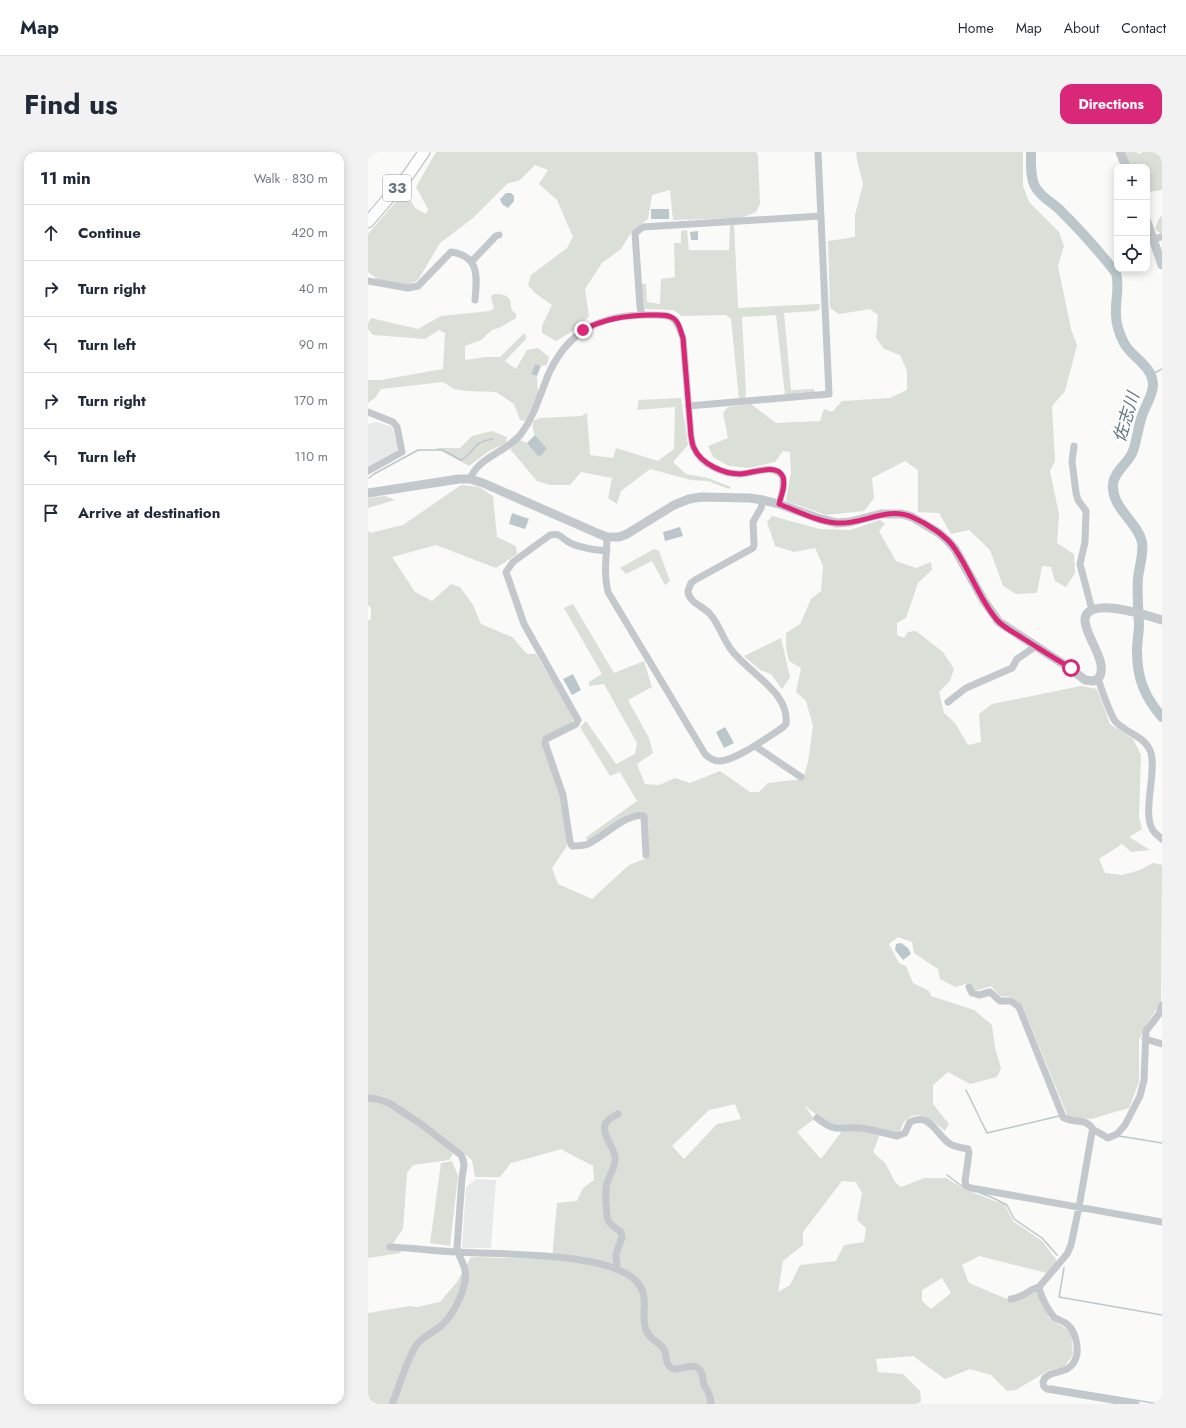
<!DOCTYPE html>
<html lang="en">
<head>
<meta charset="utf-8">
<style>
  :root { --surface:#fff; --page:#f2f2f3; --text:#1f2937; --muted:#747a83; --line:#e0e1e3; --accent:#db2777 }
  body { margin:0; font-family:Jost,"Noto Sans JP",sans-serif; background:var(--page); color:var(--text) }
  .controls { position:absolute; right:12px; top:12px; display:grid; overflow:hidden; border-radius:8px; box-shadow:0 2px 10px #0003 }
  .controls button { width:36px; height:36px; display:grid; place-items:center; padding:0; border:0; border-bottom:1px solid var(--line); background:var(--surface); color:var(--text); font:20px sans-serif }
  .stop { position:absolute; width:12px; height:12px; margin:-9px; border:3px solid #db2777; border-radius:50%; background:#fff }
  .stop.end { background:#db2777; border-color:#fff; box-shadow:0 1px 4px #0008 }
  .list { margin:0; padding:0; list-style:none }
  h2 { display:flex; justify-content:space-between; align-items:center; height:52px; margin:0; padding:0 16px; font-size:17px }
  h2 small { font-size:13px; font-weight:400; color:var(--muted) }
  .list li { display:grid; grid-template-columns:26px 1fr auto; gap:12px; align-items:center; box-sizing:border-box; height:56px; padding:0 16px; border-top:1px solid var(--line) }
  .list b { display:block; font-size:15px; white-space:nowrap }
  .list em { font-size:13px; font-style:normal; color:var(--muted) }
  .icon { flex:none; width:22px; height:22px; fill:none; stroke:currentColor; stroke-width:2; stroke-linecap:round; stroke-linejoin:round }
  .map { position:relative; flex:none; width:794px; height:1252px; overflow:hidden; border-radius:12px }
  header { display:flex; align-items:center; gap:24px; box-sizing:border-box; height:56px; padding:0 20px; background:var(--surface); border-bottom:1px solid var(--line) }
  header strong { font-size:19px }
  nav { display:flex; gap:22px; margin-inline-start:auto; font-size:14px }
  .intro { display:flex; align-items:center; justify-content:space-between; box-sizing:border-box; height:96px; padding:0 24px }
  h1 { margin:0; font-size:28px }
  .button { padding:10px 18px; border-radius:12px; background:var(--accent); color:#fff; font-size:14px; font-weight:700 }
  main { display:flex; gap:24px; padding:0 24px }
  aside { flex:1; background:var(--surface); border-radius:12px; box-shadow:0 2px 10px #0003 }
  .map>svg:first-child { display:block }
  .built { fill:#e8e9e9 }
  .green { fill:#dadfd7; fill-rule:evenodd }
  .water { fill:#bbc7cb }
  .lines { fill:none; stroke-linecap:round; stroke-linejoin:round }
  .stream { stroke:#bbc7cb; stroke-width:1.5 }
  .river { stroke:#bbc7cb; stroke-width:10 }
  .primary-casing { stroke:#b5babe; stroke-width:13 }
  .minor { stroke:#c3c8cc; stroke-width:7 }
  .tertiary { stroke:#c3c8cc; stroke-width:9 }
  .primary { stroke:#fff; stroke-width:11 }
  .route { stroke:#db2777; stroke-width:5 }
  .labels { text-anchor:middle; stroke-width:4; stroke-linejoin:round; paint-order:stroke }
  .shield { fill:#fff; stroke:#939fa8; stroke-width:1 }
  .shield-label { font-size:15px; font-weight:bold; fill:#657683 }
  .water-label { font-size:17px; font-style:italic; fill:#60757c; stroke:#fff }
</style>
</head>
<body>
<header>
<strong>Map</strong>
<nav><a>Home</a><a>Map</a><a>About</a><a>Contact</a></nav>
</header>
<div class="intro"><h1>Find us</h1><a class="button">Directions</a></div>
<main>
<aside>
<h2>11 min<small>Walk · 830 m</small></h2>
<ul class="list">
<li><svg class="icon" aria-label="ahead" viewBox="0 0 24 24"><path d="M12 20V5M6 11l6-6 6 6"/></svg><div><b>Continue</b></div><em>420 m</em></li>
<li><svg class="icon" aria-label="right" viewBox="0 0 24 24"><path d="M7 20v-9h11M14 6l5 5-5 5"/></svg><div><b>Turn right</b></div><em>40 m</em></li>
<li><svg class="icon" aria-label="left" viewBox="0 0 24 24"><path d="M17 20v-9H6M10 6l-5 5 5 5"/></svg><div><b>Turn left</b></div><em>90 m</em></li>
<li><svg class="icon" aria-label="right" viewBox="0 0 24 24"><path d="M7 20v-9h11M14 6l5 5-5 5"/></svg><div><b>Turn right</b></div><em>170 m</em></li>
<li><svg class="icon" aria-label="left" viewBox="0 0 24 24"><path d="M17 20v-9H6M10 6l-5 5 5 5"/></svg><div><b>Turn left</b></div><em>110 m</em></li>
<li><svg class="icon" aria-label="arrive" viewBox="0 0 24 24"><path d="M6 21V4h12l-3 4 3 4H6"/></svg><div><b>Arrive at destination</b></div></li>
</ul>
</aside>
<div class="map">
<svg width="794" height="1252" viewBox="0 0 794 1252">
  <rect width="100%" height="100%" fill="#fafaf8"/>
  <!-- built -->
  <path class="built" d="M9,270L24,275L30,295L29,301L0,316V272Z
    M108,1027L128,1028L123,1096H94L98,1035Z"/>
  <!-- green -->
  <path class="green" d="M68,0H388L390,3L392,52L388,60L373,66L305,68L302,38L284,43L280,67L264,79L253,97L234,111L217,137L221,164L210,176L188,189L174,181V174L184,153L167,141L160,133L163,123L199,96L205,85L189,48L171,32L180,18L167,13L152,28L139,32L105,66L72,91L50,128L41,133L12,129L0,120V82L37,39L47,56L58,62L60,57L48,35Z
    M488,0H655V34L661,50L691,80L696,94L690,114L703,177L709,193L697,239L684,254L687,309L682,319L691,362L689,391L706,402L707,421L698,435L687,429L683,415L674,414L669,441L648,442L635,434L622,398L601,378L583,382L571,361L550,360V318L537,309L504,326L506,346L496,359L458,363L418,349L423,320L422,300L415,299L407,310L381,316L361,314L345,305L340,294L360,286L355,261L360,255L383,252L408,271L452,269L456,257L464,260L474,249L522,246L539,238V219L532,203L516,197L508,186L510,163L502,157L471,162L462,156L460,89L487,85V63L495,32L489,8Z
    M756,0H769L770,2L775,0H794V38L781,40H779V15H761Z
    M794,64V83L787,77L791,66Z
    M366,71L370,156L452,152L451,158L448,159L416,161L423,238L446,237L447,242L417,243L408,163L374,165L378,241L377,246L371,247L363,167L358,163L314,164L305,158L275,157L273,131L278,132L279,150L292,152L293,127L307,125L306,91H313V79L319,78L321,98H361L362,73Z
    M125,142C137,142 144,144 143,157L148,162V166L133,175L124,178L113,188L97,194V208L118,205H132L156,181L159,186L137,209L148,217L159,198L170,196L181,205L179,213L173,214L167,212L163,222L169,224L170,242L157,269L152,268L146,252L128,240L99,239L86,237L75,230L13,237L7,246L0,251V228H13L75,217L77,181L71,178L57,187L5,183L0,177V171L3,166L50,177L73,164L122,159L126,156L123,146Z
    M313,246L320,293L305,310L318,322L340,326L363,335L361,337L340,329L323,328L282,317L253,339L249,352L240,346L244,326L213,320L202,333H182L169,329L142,297L151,288L159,291L171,304L179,297C171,288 163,283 165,269L172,266L213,264L219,261L222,303L245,306L248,296L290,309L306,297L307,255L269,258L271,248Z
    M124,279L139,285L138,291L121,299L101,314L68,296H92L104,284Z
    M93,333L111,335L125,344L129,385L148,394L149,402L128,416L68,393L24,405L47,440L64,449L83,432L92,435L105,453L113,472L144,485L159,502H168L206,566L204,570L174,588L192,643L199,694L184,716L190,732L224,747L261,713L279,706V666L265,661L221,689L217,686L269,649L252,620L242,624L212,575L218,569L248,612L267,602L269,591L236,532L221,534V530L234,522L196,456L205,452L246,521L276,509L284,535L260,548L281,586L285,601L269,612L277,632L291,633L307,626L322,631L352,619L382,640H391L400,631L435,627L440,610L445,574L438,549L428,540L433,516L421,509L418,496V481L432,472L443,447L453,439L455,414L447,396L426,400L407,394L399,370L404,364L452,377L482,378L512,368L517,372L511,379L528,409L548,416L563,410L564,418L550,431L538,466L529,471V483L536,486L540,480L548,479L575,500L586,517L582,529L571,540L576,561L587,571L600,593L613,590L611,562L624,552L713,534L729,537L742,572L765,587L773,603L771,665L774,677L761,685L782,698L763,700L754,692L731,707L737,721L754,723L772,718L785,711L794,713L793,851L780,870L771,888V930L761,956L723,967L700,965L655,855L644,845L632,844L623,834L607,839L602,831L587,835L572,827L570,817L546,801L544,790L530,785L521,792L531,811L538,814L545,831L561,839L563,844L606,858L624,873L627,896L633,916L629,925L602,932L580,920L565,933V952L581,972L577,979C566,970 550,954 536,970C534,972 533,978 531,981L459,971L436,953L446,967L429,980L453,1007L474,979L489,978L512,982L505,1000L517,1011L527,1030L533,1035L556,1026H578L596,1037L637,1053L645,1069L674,1089L690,1110L679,1121L611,1104L594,1113L601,1131L646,1150L669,1140L681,1166L703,1180L705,1203L696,1215L681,1218L648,1238L639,1239L623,1223L602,1217L577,1227L545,1204L508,1207L510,1220L535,1222L552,1239L553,1250L548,1252H0V1161L42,1154L49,1155L72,1150L89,1130L103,1105L184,1107L189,1051L209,1049L215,1036L226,1028L225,1014L198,1000L194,997L143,1011L132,1025H107L104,1008L56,971L85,1002L81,1008L45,1013L39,1021L35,1077L25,1091L33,1101L0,1106V469L3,467V456L0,453V379L2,381L35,373ZM367,952L373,967L349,972L316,1007L304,994L341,958ZM474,1029L488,1030L494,1041L489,1068L498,1076L496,1090L476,1093L468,1109L432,1113L422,1133L410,1140L415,1109L435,1093V1080ZM574,1126L583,1141L563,1157L554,1149V1138Z
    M17,344L27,348L0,356V346Z
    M286,397L291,399L302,429L297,433L284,409L258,422L252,416Z
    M413,486L422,525L414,537L403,522L392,518L376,504Z
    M84,1009L90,1024L82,1094L62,1091L73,1011Z"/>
  <!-- water -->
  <path class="water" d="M138,41H143L146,44V49L140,56L134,52L132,47Z
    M283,57H301V67H283Z
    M330,79V88H323L322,80Z
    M167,212L173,214L169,224L163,222Z
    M167,283L179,297L171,305L159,291Z
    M144,361L161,367L157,377L141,372Z
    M312,375L315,384L297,389L295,380Z
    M205,522L213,538L204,543L195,527Z
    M357,575L366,591L356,596L348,580Z
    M533,791L540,796L543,802L535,808L527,798L528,792Z"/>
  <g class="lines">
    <!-- stream -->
    <path class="stream" d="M783,223L794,217
      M1,326L6,322L50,298H74L93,308C100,305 102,300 107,295C111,290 119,288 125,287
      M598,938L619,981L691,964
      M751,984L794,991
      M579,1023L595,1035
      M612,1041L623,1045L639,1053L646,1067L674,1086L689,1103
      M696,1116L691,1145L794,1163
      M682,1234L791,1252"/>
    <!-- river -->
    <path class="river" d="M663,0C663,11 662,27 668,36C674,46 685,51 693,59C712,78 731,99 748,121C752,135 747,148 748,163C748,172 752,183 756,191C764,206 785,214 785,233C785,243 777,254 774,264C770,275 769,288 765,299C761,311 746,319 745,332C743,356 769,369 774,390C776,402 771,415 770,426C769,442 770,456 771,472C771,481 769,490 769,499C769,526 776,544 794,565"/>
    <!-- primary casing -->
    <g class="primary-casing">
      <path id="primary" d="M0,70L41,22L56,0"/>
    </g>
    <!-- minor -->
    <path class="minor" d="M785,87L794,85
      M104,109L128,84L131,83
      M0,129L40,136L50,134L83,100C112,104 109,125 107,148
      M274,163L272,155L267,81L275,75L453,64
      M320,254L461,242L450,0
      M0,260L25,270L29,275L34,300L0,319
      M706,294L704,309L708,341L710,348L718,359L717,390L712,412L724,458
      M102,327C110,305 139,300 153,282C167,263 172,242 181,221C201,178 233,163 279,163C304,163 307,162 315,186L323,284C324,288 324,293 326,296C333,313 356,322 372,322C387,322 404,310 415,325V337L411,352
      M239,385C239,404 235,420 240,440L337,602C341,606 345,609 351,609C367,609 400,585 414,576L418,572C422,539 378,520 362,496C354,485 351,472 342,462C335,454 320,450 320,439L323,431L327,428L385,396L386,393L385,370L393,356L395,348
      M239,399C228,398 208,395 199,389C191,384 192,381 182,383L145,410L138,420L156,472L210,568L208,572L178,587L177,591L195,643L202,690L204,694C210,694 215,694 220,692C234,686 261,659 276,664L278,703
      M730,527C734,538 741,560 747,569C758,582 777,583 783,601C789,622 772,666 787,681C789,683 792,685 794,687
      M580,550L598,536L644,516L649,507L668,494
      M387,594L433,625
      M601,835L604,841L611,843L622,840L632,849H643L651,855L695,965C707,973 718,964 726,979
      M777,887L794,892
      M0,946L9,947L21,951L53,972L93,1003L95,1008L96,1013L94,1026L89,1095C90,1103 95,1110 97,1118C100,1134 86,1162 74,1173C66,1180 56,1184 49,1192C38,1208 32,1234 24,1252
      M449,966C469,982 471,974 493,976C505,978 517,981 529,984L537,981L542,970C563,960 568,983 582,992C587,995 595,996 600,997L601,1001L597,1029L598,1034L603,1036L794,1070
      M22,1095C44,1096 67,1099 89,1100C131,1103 239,1099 268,1129C283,1144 272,1161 278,1178C281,1187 291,1190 296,1197C299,1202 297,1207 300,1212C306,1225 324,1207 332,1218C335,1222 335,1228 336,1233C337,1236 339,1237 340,1240C342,1244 343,1248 343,1252
      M249,1116L248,1102L254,1085L253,1080C249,1077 242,1073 240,1068C238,1063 237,1036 239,1031C242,1022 248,1015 247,1005C246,994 234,984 237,973C238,968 245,965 250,962
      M643,1147C657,1145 660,1138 671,1135
      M768,1252L679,1237C676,1235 675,1234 675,1230C677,1220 692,1221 699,1217C704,1214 708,1208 709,1202C710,1193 707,1179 700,1173C696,1169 690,1168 686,1165C681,1160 672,1143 671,1135L699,1102L703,1093L711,1055L724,980L728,979L740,986L749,982L757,973L772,944L776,928L778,879L791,862L794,853"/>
    <!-- tertiary -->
    <path class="tertiary" d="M752,0L758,15
      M779,70L794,113
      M0,341L91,327H102L115,331L229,381L239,385H251L259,382L306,353L321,347L333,345L382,346L395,348L411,352L452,367L469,371L482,370L513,362H534L544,365L571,381L580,389L587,397L616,449L631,470L703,517L717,528L725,529L730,527C742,512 718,486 717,469C716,442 781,464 794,468"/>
    <!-- primary -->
    <use href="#primary" class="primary"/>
  </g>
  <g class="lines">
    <!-- route -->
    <path class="route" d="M215,178C237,166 260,163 284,163C290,163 297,162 303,165C311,168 312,178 315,186L323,284C324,288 324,293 326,296C333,312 356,322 372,322C383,322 410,310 415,325C418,333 413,344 411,352C429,359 450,370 469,371C495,373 518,354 544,365C558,371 579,384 587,397C603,420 611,447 629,468C636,476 647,481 656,487C672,497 687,507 703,516"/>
  </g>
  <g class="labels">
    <!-- shield labels -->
    <rect class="shield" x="15" y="23" width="28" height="26" rx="3"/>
    <g class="shield-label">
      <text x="29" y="41">33</text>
    </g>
    <!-- water labels -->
    <g class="water-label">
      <text transform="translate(758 265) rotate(-73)" y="6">佐志川</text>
    </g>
  </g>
</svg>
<div class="controls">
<button>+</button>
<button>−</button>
<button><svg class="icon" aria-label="locate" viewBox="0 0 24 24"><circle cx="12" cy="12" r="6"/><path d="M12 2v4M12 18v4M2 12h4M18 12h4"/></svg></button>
</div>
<div class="stop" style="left:703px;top:516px"></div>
<div class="stop end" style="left:215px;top:178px"></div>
</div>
</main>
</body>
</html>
